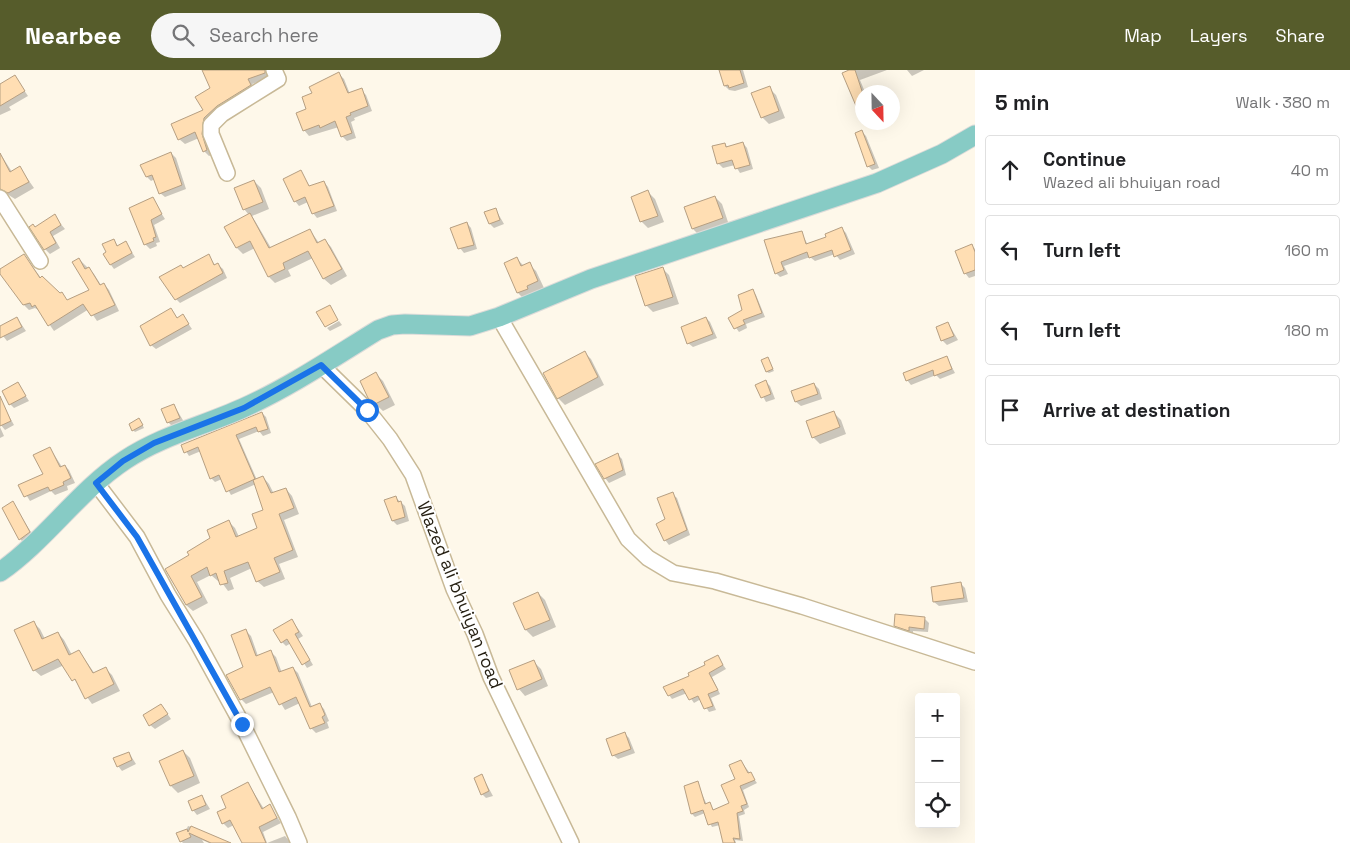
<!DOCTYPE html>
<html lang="en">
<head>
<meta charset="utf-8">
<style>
  :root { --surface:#fff; --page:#f6f6f6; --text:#202124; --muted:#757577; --line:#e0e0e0; --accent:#565c2b }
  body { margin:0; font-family:"Space Grotesk",sans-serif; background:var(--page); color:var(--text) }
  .controls { position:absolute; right:15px; bottom:15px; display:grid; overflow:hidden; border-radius:5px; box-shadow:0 5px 20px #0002 }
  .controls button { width:45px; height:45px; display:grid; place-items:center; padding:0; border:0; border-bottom:1px solid var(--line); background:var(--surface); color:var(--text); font:25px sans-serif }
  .compass { position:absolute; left:855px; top:15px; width:45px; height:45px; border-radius:50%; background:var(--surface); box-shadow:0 5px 20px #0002; rotate:158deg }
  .stop { position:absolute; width:15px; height:15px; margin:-11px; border:4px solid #1a73e8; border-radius:50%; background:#fff }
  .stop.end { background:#1a73e8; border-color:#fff; box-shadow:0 1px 5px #0008 }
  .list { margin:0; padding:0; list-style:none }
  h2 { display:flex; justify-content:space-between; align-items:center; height:65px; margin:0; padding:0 20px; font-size:21px }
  h2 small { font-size:16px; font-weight:400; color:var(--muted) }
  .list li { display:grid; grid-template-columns:32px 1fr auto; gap:15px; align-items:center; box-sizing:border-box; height:70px; margin:0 10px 10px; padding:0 10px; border:1px solid var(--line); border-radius:5px }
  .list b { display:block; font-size:19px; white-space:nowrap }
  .list p { margin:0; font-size:16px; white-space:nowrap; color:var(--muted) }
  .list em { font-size:16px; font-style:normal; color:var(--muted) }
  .icon { flex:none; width:28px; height:28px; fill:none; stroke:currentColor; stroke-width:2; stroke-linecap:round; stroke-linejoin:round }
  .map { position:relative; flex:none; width:975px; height:773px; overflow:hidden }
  header { display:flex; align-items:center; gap:30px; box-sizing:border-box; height:70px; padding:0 25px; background:var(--accent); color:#fff }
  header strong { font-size:24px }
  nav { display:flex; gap:28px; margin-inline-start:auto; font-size:18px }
  .search { width:350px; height:45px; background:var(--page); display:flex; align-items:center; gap:12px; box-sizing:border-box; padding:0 18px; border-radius:28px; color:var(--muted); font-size:19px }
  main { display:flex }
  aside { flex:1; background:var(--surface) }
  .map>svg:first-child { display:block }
  .shadow { fill:#0003 }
  .building { fill:#ffdeb3; stroke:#b69f82 }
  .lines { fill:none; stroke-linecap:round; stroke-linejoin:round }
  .minor-casing { stroke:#c8b997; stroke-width:18 }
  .major-casing { stroke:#dcdbd9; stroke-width:21 }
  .minor { stroke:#fff; stroke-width:15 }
  .major { stroke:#87cbc5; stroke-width:19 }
  .route { stroke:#1a73e8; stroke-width:6 }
  .labels { text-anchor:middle; stroke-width:4; stroke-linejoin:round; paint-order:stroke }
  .street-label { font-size:18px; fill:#251f12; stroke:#fff }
</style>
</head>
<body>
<header>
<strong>Nearbee</strong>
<div class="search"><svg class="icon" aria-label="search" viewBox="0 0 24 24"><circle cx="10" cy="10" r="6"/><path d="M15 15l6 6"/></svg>Search here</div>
<nav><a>Map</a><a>Layers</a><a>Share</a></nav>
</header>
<main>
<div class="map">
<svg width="975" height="773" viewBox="0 0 975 773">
  <rect width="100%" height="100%" fill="#fef8ea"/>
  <!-- shadow -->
  <path class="shadow" d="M204,0H270V8L252,14L255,20L222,41L212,85L209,86L204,81L199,68L185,74L179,69L205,40L211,19Z
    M720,0H743L748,17L735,21L729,20L725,16Z
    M852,0H887L860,10L865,22H862V45L860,42Z
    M907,0H924L912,6Z
    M339,4L344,9L350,24L361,20L366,25L372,41L354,48L355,50L351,52L356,68L347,71L342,66L339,57L309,66L304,60L313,24Z
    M15,7L28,26L9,37L11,40L0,45V16Z
    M769,18L776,25L785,48L769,54L762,47Z
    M881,18L886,22H870Z
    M862,62L866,66L879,98L872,100L868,96Z
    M743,73L747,78L753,99L740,103L735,95L723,98L718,93L725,74L728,78Z
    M0,83L12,102L20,98L34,118L15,129L7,124L0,128Z
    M171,83L176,88L186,119L165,127L160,123L155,109L151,111L147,107Z
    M301,102L310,117L324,112L328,117L337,141L317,148L313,143L308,132L299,136L295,131Z
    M254,111L261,118L269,139L252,146L271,178L310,160L319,173L325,170L331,177L347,206L331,215L324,209L313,188L288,200L291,206L275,213L269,207L255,178L243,184L237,178L249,145L244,139Z
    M648,122L655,129L664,152L648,158L641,151Z
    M715,127L722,134L729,155L700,166L693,159Z
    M152,129L165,149L154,155L160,172L156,173L157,176L150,179L145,174Z
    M496,140L504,154L494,158L490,154Z
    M54,146L65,159L53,166L60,178L50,184L45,179Z
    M467,153L471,158L477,179L464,183L460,178Z
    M842,159L846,163L855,184L840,190L835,184L815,191L810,187L784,196L788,204L780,207L776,203L766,171L801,162L808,175L828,167Z
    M114,171L119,177L126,173L135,187L114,199L111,195Z
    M972,176L975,179V206L969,208L965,203Z
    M24,185L41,208L68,231L91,220L79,189L94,204L101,215L104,214L109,220L119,241L97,251L89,239L54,261L40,241L35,238L29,240L24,235L0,201Z
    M208,186L216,196L218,195L223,199L227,208L180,233L176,229L184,199Z
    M517,189L524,196L529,194L536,201L544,218L533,223L534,226L525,230L518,223L505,194Z
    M662,198L669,205L679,234L653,242L646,235Z
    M753,221L756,225L765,247L746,254L747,258L739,262L729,248L743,241Z
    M171,240L178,249L183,246L192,259L156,279L151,275Z
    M17,248L26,261L7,271L0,262V257Z
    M706,248L710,252L717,268L693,277L688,273Z
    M339,251L342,255L330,261L327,258Z
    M948,253L958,270L947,275L942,270Z
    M584,282L591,289L604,315L565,335L558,328Z
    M947,288L955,303L940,309L936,305L911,315L907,310Z
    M768,289L774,301L769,303L767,302Z
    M376,304L383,311L395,335L383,341L369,328Z
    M766,312L770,316L775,329L766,332L757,315Z
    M18,314L29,331L14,338L10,334Z
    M814,314L819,319L822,329L801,336L796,332L793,322Z
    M174,335L184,352L173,357L168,352Z
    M5,339L14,355L5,360L0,354V341Z
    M262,343L266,347L271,363L263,366L259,361L239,369L257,410L263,407L269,414L274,424L286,419L292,426L299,444L284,450L298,487L279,494L285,509L264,517L257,511L252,498L230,508L234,519L228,521L220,510L218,511L211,505L197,512L208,533L193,541L186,535L191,486L229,452L235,458L239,467L259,458L264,440L256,414L231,425L222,409L215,412L211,408L201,381L189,386L182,375Z
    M834,343L841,350L846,364L820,374L813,367Z
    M141,352L144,358L135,362L133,360Z
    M0,357L4,366L0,368Z
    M50,378L62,397L65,396L69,400L75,413L67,416L68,420L55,425L51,421L30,431L20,415L44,404Z
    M618,385L622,389L626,405L609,413L605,408Z
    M672,424L677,428L690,465L669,475L665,470Z
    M395,427L405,436L409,451L397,455L393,451Z
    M13,433L34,467L24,473L20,469Z
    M961,514L965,518L968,532L939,536L934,532L932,518Z
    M538,523L545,530L556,557L533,567L526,560L515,533Z
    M924,548L929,553L928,562L913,561V564L900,560L896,556Z
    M292,550L303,566L298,569L313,595L307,598L291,573L286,576L282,572Z
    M33,552L40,559L45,569L58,563L64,570L72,585L79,581L95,604L106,599L112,605L120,621L92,634L64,595L41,606L34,600Z
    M246,561L251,566L258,586L271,582L276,587L282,603L293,598L298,603L312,637L319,634L324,639L329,651L327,652L329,658L316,663L311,658L300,633L285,640L274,622L246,634L241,629L245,598Z
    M717,586L726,599L712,607L720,624L711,628L716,640L709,642L701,629L694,633L687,623L672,629L669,625Z
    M534,592L541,599L548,616L525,626L519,619Z
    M161,635L171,649L155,659L150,655Z
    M625,664L629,668L635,683L618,689L613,685Z
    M183,681L190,688L200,713L178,723L171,716L161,691Z
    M129,683L136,694L122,701L118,696Z
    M741,691L757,713L743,720L749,737L744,740L745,744L739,746L743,771L735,770L736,773H724L720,755L712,757L705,743L695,747L692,744L697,713L707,735L709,734L714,740L730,734Z
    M482,706L493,726L486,728L482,724Z
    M248,713L264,739L270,736L281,753L263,762L267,773L285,766L291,773H245L234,755L228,758L223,753L228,739Z
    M202,726L210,739L197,745L193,740Z
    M188,756L191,757L225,773H209L202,770L204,773H183L181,771Z"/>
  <!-- building -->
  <path class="building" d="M202,0H265V3L248,9L251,15L217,36L204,48L202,64L207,80L203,82L195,62L178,70L171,54L203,40L195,27L210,18Z
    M719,0H740L744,13L729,18L728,15L724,16Z
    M849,0H855L862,21V50L842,3Z
    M339,2L348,23L362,18L368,36L350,43L351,45L346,47L352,63L341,67L335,51L320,58L319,55L303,61L296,43L306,39L302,27L312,23L309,17Z
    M15,5L25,21L0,36V14Z
    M770,16L779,41L761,48L751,23Z
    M862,60L875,94L867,97L855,63Z
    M743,72L750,95L735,99L732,90L717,94L712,76L725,73L726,77Z
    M171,82L182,115L159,124L152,105L146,107L140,95Z
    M0,83L10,102L20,96L29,112L8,123L0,119Z
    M301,100L309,116L324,111L334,136L312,144L305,127L294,132L283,109Z
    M254,110L263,132L243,140L234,118Z
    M648,120L658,146L640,152L631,127Z
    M715,126L723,148L692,159L684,137Z
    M153,127L162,144L151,150L156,167L153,168L154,171L144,175L129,138Z
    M496,138L500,150L489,154L484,142Z
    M250,143L269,178L310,159L317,173L325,169L342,199L323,209L308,181L283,193L285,199L268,207L250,171L236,178L224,157Z
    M55,144L61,155L50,162L56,173L44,180L29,157L33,154L35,157Z
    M467,152L474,175L458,179L450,158Z
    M842,157L851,180L834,187L832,180L809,188L807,182L781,192L784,200L775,204L764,170L802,161L806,174L826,167L825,164Z
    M114,169L117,176L126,171L132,183L110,195L103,184L106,182L102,174Z
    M972,174L975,182V200L964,204L955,181Z
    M24,184L40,208L42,206L60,223L62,222L67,230L89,220L72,192L79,188L85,199L89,197L100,215L104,213L115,235L91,246L83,234L48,256L35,235L32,237L30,233L23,235L0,204V199Z
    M209,184L214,195L218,193L223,203L175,230L159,207L181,195L183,198Z
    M517,187L521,196L530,192L538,211L527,216L528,219L517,223L504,193Z
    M663,197L673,227L645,236L635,206Z
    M753,219L762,243L743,250L745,254L734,259L728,248L742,240L738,225Z
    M330,235L338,250L325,257L316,242Z
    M171,238L177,248L183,244L189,254L150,276L140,256Z
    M17,247L22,257L0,268V256Z
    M706,247L713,264L687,274L681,257Z
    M948,252L954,266L941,271L936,257Z
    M585,281L598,307L557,329L543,303Z
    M947,286L952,299L934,306L933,300L906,311L903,303Z
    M768,287L773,299L766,302L761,290Z
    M376,302L389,327L375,334L368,328L360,311Z
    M766,310L771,324L761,328L755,315Z
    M18,312L26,326L9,335L2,321Z
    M814,313L818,324L795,332L791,321Z
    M0,326L11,351L0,356Z
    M174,334L180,348L167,353L161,339Z
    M834,341L840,357L812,368L806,351Z
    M262,342L268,359L258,362L256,357L236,365L255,409L226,422L219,405L210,409L198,377L184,383L181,375Z
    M139,348L143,355L132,361L129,354Z
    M50,377L60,397L65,395L71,408L63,412L64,415L50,421L48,417L24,427L18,415L43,404L33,385Z
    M618,383L623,400L604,409L595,394Z
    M263,406L271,423L286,418L294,438L279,444L293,480L274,488L280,502L256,512L248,492L224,501L228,513L220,515L216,503L210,506L207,497L191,506L202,527L186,535L165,499L189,485L187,482L210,468L207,460L229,450L236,467L257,458L252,444L263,440L253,410Z
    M673,422L687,460L664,471L656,454L665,449L657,428Z
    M396,426L398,432L401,431L405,447L392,451L384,430Z
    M13,431L30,462L19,470L2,438Z
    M961,512L964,528L933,532L931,517Z
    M538,522L550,550L525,560L513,533Z
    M895,544L925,547L924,559L909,557V561L894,556Z
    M292,549L299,562L295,564L310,590L302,595L287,569L281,573L273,560Z
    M34,551L42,569L58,562L69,585L79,580L93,603L106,597L114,614L85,629L75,609L72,611L58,589L33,601L14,560Z
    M246,559L256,586L271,580L279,602L293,597L310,637L320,633L325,645L322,647L325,653L310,659L296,627L279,635L270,617L240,630L226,605L243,597L231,565Z
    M718,585L723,595L709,603L718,620L708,624L713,636L704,639L698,626L689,630L683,619L668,626L663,617L689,606L688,603L705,595L704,592Z
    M534,590L542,609L517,620L509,600Z
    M161,634L168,644L149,656L143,645Z
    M625,662L631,679L612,686L606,669Z
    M183,680L194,706L170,716L159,691Z
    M129,682L132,690L117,697L113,688Z
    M741,690L748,703L751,702L755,710L740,716L747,734L741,736L743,741L737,743L740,769L733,768L735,773H723L718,752L708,755L703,740L691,744L684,716L698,711L705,734L710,732L713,740L729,733L721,715L735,709L729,695Z
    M482,704L489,721L481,725L474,708Z
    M248,712L262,739L270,734L277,748L259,757L266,773H242L230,750L222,754L217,742L226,738L221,726Z
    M202,725L206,735L192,741L188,731Z
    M191,756L231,773H211L189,763L191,767L180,772L176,763L187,759L188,762Z"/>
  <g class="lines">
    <!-- minor casing -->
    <g class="minor-casing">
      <path id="minor" d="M227,103L211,64V55L222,44L278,9L274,0
        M0,128L40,191
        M499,247L628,469L648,488L673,503L715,511L802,536L975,592
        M321,295L367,340L390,369L413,405L454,519L475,564L491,607L571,773
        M96,413L137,467L168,525L196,570L242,654L288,747L299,773"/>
    </g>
    <!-- major casing -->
    <g class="major-casing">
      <path id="major" d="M0,502C46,470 78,421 125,390C161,366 203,356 243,338C290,317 334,287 378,260L392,255L405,254L470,256L499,247L591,209L877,113L942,84L975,65"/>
    </g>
    <!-- minor -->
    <use href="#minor" class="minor"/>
    <!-- major -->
    <use href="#major" class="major"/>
  </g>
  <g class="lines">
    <!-- route -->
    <path class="route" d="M242,654L137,467L96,413L123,391L154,373L244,338L321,295L367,340"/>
  </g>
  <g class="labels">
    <!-- street labels -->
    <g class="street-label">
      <text transform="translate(460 525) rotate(68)" y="6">Wazed ali bhuiyan road</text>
    </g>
  </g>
</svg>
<div class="controls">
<button>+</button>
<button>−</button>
<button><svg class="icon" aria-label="locate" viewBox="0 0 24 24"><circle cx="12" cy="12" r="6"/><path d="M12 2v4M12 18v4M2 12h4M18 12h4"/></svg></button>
</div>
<svg class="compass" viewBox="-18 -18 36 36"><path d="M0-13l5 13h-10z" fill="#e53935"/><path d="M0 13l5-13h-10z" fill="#757577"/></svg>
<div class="stop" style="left:367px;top:340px"></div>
<div class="stop end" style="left:242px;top:654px"></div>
</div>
<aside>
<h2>5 min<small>Walk · 380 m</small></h2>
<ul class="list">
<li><svg class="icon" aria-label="ahead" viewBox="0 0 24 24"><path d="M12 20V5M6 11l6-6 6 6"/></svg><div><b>Continue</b><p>Wazed ali bhuiyan road</p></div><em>40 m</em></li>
<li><svg class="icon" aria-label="left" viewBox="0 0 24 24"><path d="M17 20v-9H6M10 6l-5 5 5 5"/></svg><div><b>Turn left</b></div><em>160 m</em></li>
<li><svg class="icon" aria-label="left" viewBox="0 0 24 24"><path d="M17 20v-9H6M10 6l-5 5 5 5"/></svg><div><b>Turn left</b></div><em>180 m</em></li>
<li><svg class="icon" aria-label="arrive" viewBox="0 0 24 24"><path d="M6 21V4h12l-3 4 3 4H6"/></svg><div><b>Arrive at destination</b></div></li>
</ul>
</aside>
</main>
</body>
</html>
